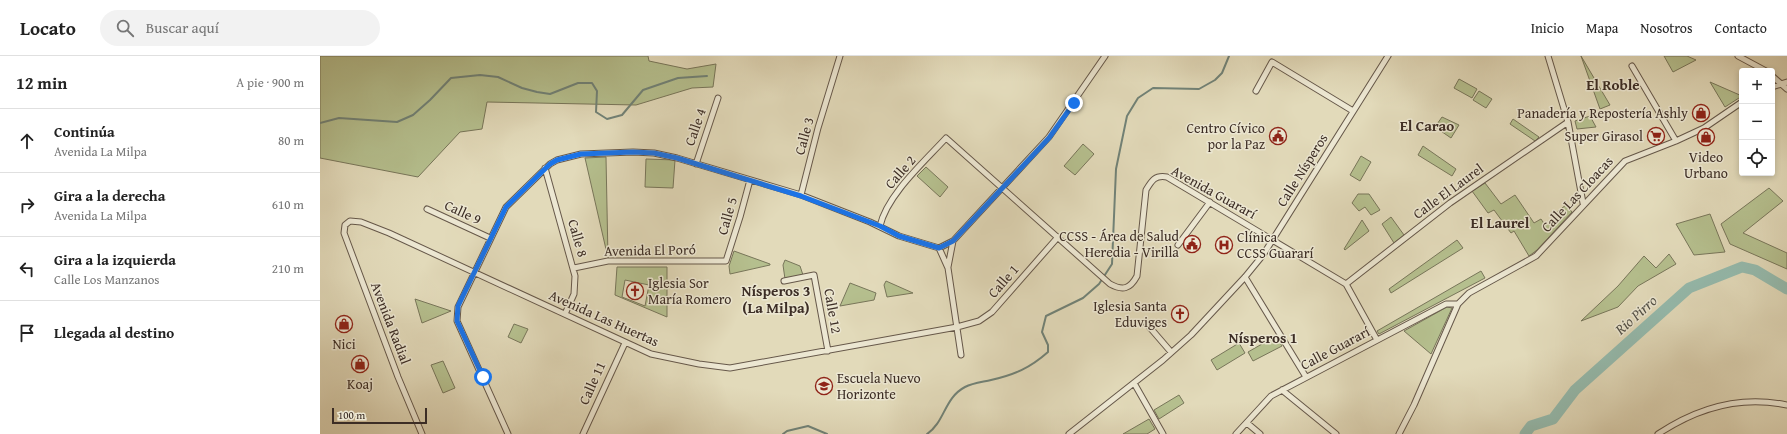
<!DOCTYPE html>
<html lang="es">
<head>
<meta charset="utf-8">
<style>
  :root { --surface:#fff; --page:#f2f2f2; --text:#222; --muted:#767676; --line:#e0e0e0 }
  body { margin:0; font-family:"Gentium Book Plus",serif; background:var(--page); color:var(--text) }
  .controls { position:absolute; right:12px; top:12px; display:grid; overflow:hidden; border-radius:4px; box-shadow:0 2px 6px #0003 }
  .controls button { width:36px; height:36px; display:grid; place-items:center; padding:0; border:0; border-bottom:1px solid var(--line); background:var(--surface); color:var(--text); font:20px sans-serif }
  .scale { position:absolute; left:12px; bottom:10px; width:95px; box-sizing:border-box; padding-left:4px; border:2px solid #3c2d25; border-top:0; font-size:11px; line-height:14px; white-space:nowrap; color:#3c2d25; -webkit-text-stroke:3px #ece7d2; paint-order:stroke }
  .stop { position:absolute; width:12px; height:12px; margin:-9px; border:3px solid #1a73e8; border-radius:50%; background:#fff }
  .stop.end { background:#1a73e8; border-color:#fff; box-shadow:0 1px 4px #0008 }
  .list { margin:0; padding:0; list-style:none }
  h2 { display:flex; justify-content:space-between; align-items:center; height:52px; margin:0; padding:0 16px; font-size:17px }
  h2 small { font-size:13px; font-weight:400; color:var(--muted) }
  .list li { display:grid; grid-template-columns:26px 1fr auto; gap:12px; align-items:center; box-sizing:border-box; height:64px; padding:0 16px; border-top:1px solid var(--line) }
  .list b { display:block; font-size:15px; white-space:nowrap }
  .list p { margin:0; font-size:13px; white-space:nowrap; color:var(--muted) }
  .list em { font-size:13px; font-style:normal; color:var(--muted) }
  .icon { flex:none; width:22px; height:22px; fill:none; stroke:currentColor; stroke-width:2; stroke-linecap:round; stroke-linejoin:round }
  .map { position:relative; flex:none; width:1467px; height:378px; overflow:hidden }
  header { display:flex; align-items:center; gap:24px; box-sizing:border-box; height:56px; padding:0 20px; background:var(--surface); border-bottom:1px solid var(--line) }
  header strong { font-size:19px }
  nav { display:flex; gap:22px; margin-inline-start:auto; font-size:14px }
  .search { width:280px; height:36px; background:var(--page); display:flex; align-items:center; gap:10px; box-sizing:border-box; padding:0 14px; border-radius:22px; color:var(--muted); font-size:15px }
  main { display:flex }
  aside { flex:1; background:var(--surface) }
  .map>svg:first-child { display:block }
  .green { fill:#b5bf8e; stroke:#78765a; fill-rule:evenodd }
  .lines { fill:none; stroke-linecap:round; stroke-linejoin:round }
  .stream { stroke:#718277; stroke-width:2 }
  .river { stroke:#95bbae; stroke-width:11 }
  .street-casing { stroke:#66584a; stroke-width:7 }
  .street { stroke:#ece7d2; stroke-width:5 }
  .route { stroke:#1a73e8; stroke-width:5 }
  .labels { text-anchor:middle; stroke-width:3; stroke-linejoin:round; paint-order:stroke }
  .poi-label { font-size:14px; fill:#3c2d25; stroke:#ece7d2; text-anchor:end }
  .street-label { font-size:14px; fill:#3c2d25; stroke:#ece7d2 }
  .neighbourhood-label { font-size:15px; font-weight:bold; fill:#3c2d25; stroke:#ece7d2 }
  .water-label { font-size:15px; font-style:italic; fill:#525047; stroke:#ece7d2 }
</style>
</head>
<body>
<header>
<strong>Locato</strong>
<div class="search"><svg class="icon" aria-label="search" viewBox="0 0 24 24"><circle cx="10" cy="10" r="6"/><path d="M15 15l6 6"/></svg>Buscar aquí</div>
<nav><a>Inicio</a><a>Mapa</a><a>Nosotros</a><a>Contacto</a></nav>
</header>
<main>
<aside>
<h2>12 min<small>A pie · 900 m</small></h2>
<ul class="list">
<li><svg class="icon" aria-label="ahead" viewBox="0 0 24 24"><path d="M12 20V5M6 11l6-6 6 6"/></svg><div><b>Continúa</b><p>Avenida La Milpa</p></div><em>80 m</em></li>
<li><svg class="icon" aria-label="right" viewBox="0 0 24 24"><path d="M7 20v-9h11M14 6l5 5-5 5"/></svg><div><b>Gira a la derecha</b><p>Avenida La Milpa</p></div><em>610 m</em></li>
<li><svg class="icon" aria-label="left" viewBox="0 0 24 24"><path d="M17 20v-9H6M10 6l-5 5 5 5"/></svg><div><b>Gira a la izquierda</b><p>Calle Los Manzanos</p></div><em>210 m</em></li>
<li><svg class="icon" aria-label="arrive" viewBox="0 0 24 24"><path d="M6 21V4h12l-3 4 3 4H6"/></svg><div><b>Llegada al destino</b></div></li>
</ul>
</aside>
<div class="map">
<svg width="1467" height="378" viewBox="0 0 1467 378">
  <rect width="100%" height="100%" fill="#e2daba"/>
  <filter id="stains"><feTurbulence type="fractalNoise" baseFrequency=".005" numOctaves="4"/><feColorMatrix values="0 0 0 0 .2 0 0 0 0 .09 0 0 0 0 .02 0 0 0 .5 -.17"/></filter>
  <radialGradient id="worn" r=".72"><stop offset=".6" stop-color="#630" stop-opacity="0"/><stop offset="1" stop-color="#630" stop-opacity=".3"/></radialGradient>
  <!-- green -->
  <path class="green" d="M0,0H328L329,5L367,13L396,8L393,31L372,32L316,49L167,46L162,73L140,76L98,121L0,102Z
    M1261,0L1290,49L1280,53Z
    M1344,0H1367L1376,4L1353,16Z
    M1139,23L1157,33L1152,42L1134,32Z
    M1390,26L1422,40L1405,51Z
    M1159,35L1172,43L1166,52L1153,44Z
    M1270,60L1276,71L1257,73L1255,65Z
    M1122,61L1139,69L1131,82L1115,71Z
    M1193,63L1219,81L1215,85L1190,68Z
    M763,88L774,98L755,119L744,110Z
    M1103,90L1136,113L1132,120L1098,99Z
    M1041,100L1051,106L1040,125L1030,119Z
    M286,101L288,202L265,102Z
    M326,103L355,104L353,132L325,131Z
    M606,111L628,131L620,141L597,120Z
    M1165,127L1181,148L1195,139L1214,167L1221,163L1225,169L1240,159L1238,155L1246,149L1252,156L1217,194L1209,200L1194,175L1191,177L1174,154L1168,157L1152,135Z
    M1449,132L1463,145L1423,177L1467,197V213L1410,188L1401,168Z
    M1038,138H1049L1060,154L1051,159L1045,151L1039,155L1032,147Z
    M1390,158L1405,196L1374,199L1356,168Z
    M1071,161L1084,179L1074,187L1062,168Z
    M1042,164L1049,175L1025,194L1024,193Z
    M1137,184L1143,192L1071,237L1069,233Z
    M414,195L450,208V209L410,218L409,210Z
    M1349,198L1356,208L1318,230L1298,251L1261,265L1298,230L1324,200L1336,212Z
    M465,204L480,210L483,219L465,223L463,209Z
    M297,211H347V261L295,239ZM305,224L329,229L325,250L302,241Z
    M1161,215L1165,222L1059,278L1057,275Z
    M566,225L593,237L567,241L564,229Z
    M530,227L556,237L554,244L520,250Z
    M95,243L131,255L102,267Z
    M1127,251L1132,252L1111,298L1084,275Z
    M194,268L208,273L201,287L188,281Z
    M956,280L962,290L933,305L928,296Z
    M919,287L925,297L897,314L891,304Z
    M123,305L135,332L123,337L111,309Z
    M859,339L864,347L839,363L834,354Z
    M829,363L835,373L827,378H803Z"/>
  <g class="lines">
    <!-- stream -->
    <path class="stream" d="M0,67L19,62L77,66L93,59L110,44L131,22L160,19L178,21L202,32L217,36L230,38L258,27H272L277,35L276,56L287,63L302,59L323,34L358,22L387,20
      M463,378L467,375L488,370L507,378
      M607,378C625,366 624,342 645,331C653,327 663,326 671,324C694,319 710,312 728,296V289L722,276L726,260L763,242L779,228L792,208L796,113L807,60L818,42L833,32L879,33L895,24L902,17L909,0"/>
    <!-- river -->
    <path class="river" d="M1205,378L1211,370L1233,363L1255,334L1369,232L1422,211L1435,214L1467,233"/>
    <!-- street casing -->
    <g class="street-casing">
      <path id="street" d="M1228,0L1248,66L1263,147
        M1418,0L1446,15
        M1312,10L1356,85
        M1452,20L1467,33
        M1452,31L1467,26
        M936,35L952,6L1033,55
        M376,108L398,42
        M225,112L255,220L254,238L245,258
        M481,139L498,72L520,0
        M107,153L170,182
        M560,170C567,139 604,106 626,82L790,228C803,235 810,233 817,220L826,134C832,124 835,119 847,121L1026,228L1057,284
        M858,189L890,146
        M619,192L633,185L729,81L785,0
        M619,192L628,212L641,299
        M628,211L633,185
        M254,212L288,205H406L420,161L430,124
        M925,221L986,321
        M464,225L494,219L508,295
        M1026,228L1130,147L1248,66
        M826,267L851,296
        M814,327L843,378
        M962,334L1016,378
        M927,367L940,378
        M102,378L78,321L24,177L25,169L30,165L41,166L69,177L331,298L379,308L410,312L637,271L659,265L672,256L738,181
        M188,378L137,265L138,251L186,151L230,108L237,104L261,98L313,96L334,97L357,102L481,139L550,166L579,180L619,192
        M263,378L305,287
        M749,378L843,304L871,279L925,221L943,199L1068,0
        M916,378L951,340L1126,248H1138
        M1079,378L1094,349L1138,248L1149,237L1216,200L1305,105L1356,85L1384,72L1422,46
        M1338,378C1377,352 1420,339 1467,349"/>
    </g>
    <!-- street -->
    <use href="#street" class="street"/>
  </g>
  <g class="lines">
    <!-- route -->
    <path class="route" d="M163,321L137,265L138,250L186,151L230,108L237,104L261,98L313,96L334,97L357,102L481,140L560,170L579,180L619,192L633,185L729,82L754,47"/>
  </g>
  <!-- icons -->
  <defs>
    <g id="shop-ring" transform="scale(0.9)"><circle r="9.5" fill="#ece7d2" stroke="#8f2418" stroke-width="1.5"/><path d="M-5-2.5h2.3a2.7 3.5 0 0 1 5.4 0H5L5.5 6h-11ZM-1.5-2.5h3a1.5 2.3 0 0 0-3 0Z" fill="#8f2418"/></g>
    <g id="civic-ring" transform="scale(0.9)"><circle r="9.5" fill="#ece7d2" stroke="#8f2418" stroke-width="1.5"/><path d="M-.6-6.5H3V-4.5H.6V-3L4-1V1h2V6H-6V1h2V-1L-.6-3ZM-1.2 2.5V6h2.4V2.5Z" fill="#8f2418"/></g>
    <g id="supermarket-ring" transform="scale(0.9)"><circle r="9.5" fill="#ece7d2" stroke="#8f2418" stroke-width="1.5"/><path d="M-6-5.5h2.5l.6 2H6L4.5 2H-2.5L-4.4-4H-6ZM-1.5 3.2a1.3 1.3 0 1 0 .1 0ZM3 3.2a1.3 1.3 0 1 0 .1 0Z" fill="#8f2418"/></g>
    <g id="hospital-ring" transform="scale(0.9)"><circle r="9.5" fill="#ece7d2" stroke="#8f2418" stroke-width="1.5"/><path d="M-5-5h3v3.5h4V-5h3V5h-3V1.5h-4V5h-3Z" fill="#8f2418"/></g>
    <g id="church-ring" transform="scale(0.9)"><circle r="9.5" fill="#ece7d2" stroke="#8f2418" stroke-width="1.5"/><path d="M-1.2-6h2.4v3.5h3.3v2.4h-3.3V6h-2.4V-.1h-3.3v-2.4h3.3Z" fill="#8f2418"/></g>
    <g id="school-ring" transform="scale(0.9)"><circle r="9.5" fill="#ece7d2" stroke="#8f2418" stroke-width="1.5"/><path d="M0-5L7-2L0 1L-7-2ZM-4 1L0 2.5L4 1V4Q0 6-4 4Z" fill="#8f2418"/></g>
  </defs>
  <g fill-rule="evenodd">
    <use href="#shop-ring" x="1381" y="57"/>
    <use href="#civic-ring" x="958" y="80"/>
    <use href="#supermarket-ring" x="1336" y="80"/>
    <use href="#shop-ring" x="1386" y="81"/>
    <use href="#civic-ring" x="872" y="188"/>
    <use href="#hospital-ring" x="904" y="189"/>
    <use href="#church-ring" x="315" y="235"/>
    <use href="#church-ring" x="860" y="258"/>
    <use href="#shop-ring" x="24" y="268"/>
    <use href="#shop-ring" x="40" y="308"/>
    <use href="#school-ring" x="504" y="330"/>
  </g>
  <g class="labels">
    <!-- poi labels -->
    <g class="poi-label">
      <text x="1368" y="62">Panadería y Repostería Ashly</text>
      <text x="945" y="77">Centro Cívico<tspan x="945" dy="16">por la Paz</tspan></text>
      <text x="1323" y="85">Super Girasol</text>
      <text x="1386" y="106" text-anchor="middle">Video<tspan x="1386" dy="16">Urbano</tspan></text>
      <text x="859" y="185">CCSS - Área de Salud<tspan x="859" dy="16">Heredia - Virilla</tspan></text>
      <text x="917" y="186" text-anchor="start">Clínica<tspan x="917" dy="16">CCSS Guararí</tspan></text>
      <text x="328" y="232" text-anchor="start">Iglesia Sor<tspan x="328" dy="16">María Romero</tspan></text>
      <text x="847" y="255">Iglesia Santa<tspan x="847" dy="16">Eduviges</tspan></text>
      <text x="24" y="293" text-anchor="middle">Nici</text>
      <text x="517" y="327" text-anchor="start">Escuela Nuevo<tspan x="517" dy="16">Horizonte</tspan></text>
      <text x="40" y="333" text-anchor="middle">Koaj</text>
    </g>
    <!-- street labels -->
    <g class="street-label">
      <text transform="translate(375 71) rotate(-71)" y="5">Calle 4</text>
      <text transform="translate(484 80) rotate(-75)" y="5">Calle 3</text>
      <text transform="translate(982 114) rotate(-58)" y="5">Calle Nísperos</text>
      <text transform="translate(580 116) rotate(-49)" y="5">Calle 2</text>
      <text transform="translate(1128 135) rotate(-36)" y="5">Calle El Laurel</text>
      <text transform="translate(894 136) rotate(29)" y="5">Avenida Guararí</text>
      <text transform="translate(1257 138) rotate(-47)" y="5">Calle Las Cloacas</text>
      <text transform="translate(143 156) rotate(25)" y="5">Calle 9</text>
      <text transform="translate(407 160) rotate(-74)" y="5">Calle 5</text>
      <text transform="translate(258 182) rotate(74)" y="5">Calle 8</text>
      <text transform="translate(330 194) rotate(-1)" y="5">Avenida El Poró</text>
      <text transform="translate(683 225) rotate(-49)" y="5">Calle 1</text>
      <text transform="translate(513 255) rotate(80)" y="5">Calle 12</text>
      <text transform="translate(284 262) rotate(24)" y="5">Avenida Las Huertas</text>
      <text transform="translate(71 267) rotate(69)" y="5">Avenida Radial</text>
      <text transform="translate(1015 292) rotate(-28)" y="5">Calle Guararí</text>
      <text transform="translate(272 327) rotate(-66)" y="5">Calle 11</text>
    </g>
    <!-- neighbourhood labels -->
    <g class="neighbourhood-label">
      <text x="1293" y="34">El Roble</text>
      <text x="1107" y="75">El Carao</text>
      <text x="1180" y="172">El Laurel</text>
      <text x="456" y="240">Nísperos 3<tspan x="456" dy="17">(La Milpa)</tspan></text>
      <text x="943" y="287">Nísperos 1</text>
    </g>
    <!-- water labels -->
    <g class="water-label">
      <text transform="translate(1316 259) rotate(-42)" y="5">Rio Pirro</text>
    </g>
  </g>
  <rect width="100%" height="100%" filter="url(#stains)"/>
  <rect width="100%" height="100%" fill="url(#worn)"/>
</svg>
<div class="controls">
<button>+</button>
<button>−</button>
<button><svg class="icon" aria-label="locate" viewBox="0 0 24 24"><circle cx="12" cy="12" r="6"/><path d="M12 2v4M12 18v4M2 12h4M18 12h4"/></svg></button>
</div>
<div class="scale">100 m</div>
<div class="stop" style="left:163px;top:321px"></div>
<div class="stop end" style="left:754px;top:47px"></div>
</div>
</main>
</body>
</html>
